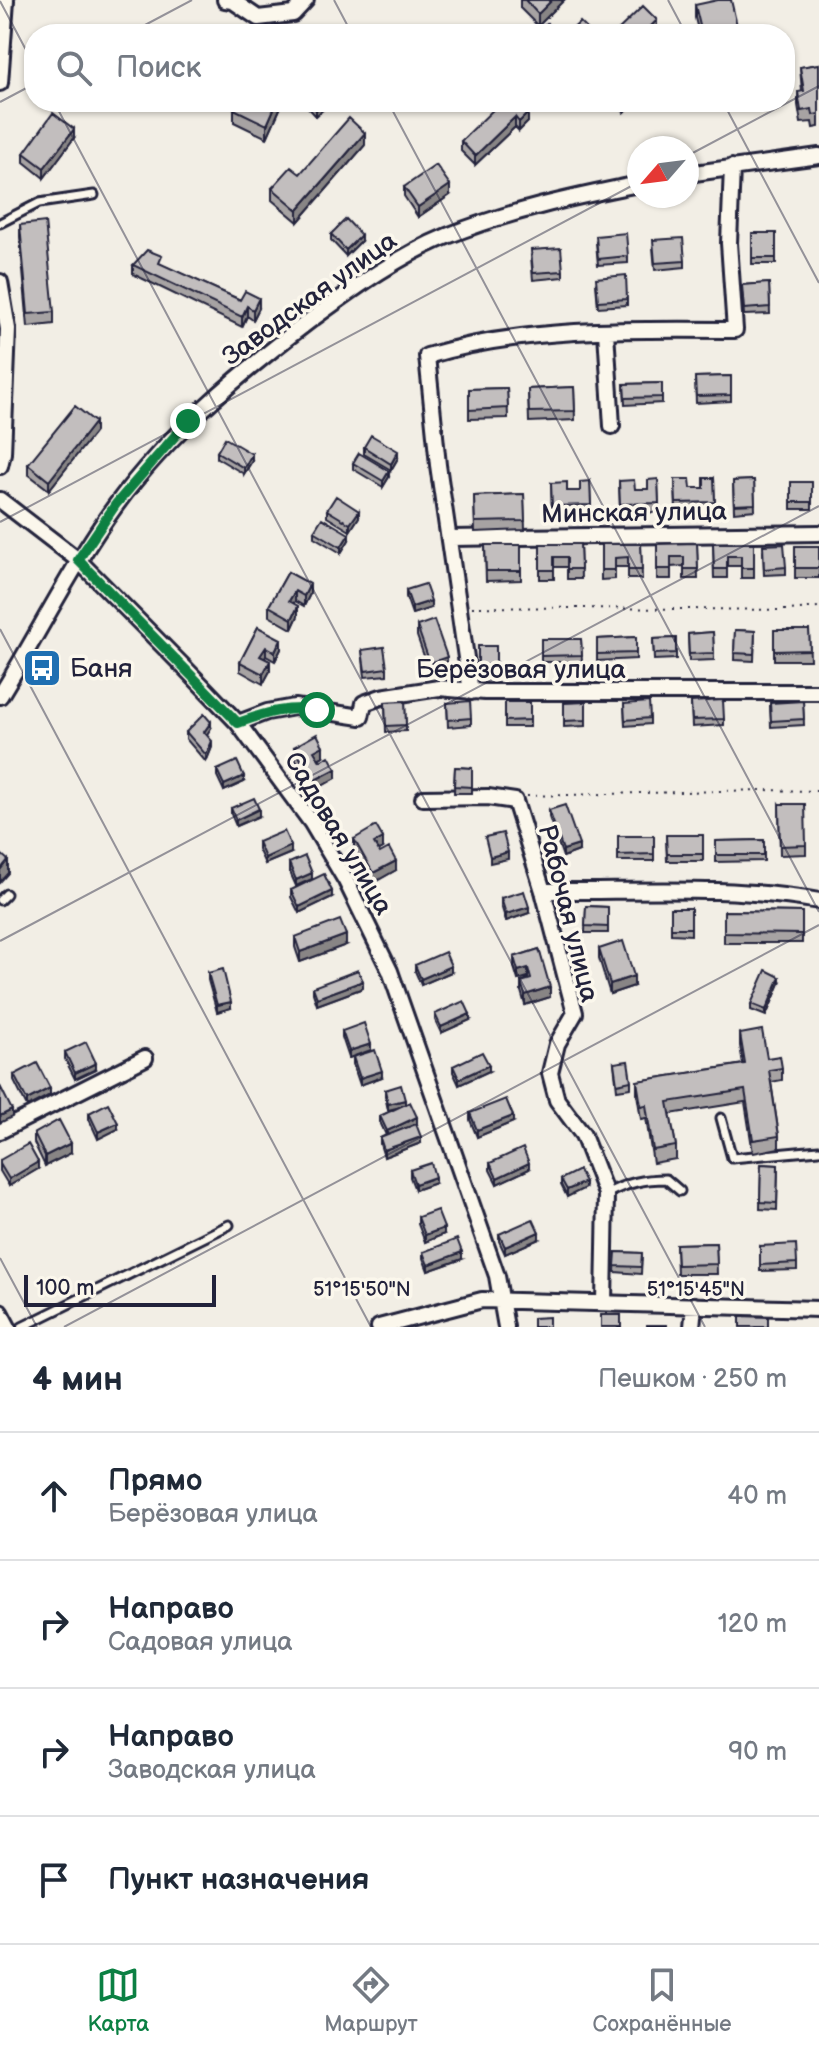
<!DOCTYPE html>
<html lang="ru">
<head>
<meta charset="utf-8">
<style>
  :root { --surface:#fff; --page:#f6f6f7; --text:#1f2937; --muted:#747a83; --line:#e0e1e3; --accent:#0b8043 }
  body { margin:0; font-family:"Balsamiq Sans",sans-serif; background:var(--page); color:var(--text) }
  .compass { position:absolute; left:627px; top:136px; width:72px; height:72px; border-radius:50%; background:var(--surface); box-shadow:0 2px 6px #0004; rotate:242deg }
  .scale { position:absolute; left:24px; bottom:20px; width:192px; box-sizing:border-box; padding-left:8px; border:4px solid #22223b; border-top:0; font-size:22px; line-height:28px; white-space:nowrap; color:#22223b; -webkit-text-stroke:6px #fbf7ec; paint-order:stroke }
  .stop { position:absolute; width:24px; height:24px; margin:-18px; border:6px solid #0b8043; border-radius:50%; background:#fff }
  .stop.end { background:#0b8043; border-color:#fff; box-shadow:0 2px 8px #0008 }
  .list { margin:0; padding:0; list-style:none }
  h2 { display:flex; justify-content:space-between; align-items:center; height:104px; margin:0; padding:0 32px; font-size:34px }
  h2 small { font-size:26px; font-weight:400; color:var(--muted) }
  .list li { display:grid; grid-template-columns:52px 1fr auto; gap:24px; align-items:center; box-sizing:border-box; height:128px; padding:0 32px; border-top:2px solid var(--line) }
  .list b { display:block; font-size:30px; white-space:nowrap }
  .list p { margin:0; font-size:26px; white-space:nowrap; color:var(--muted) }
  .list em { font-size:26px; font-style:normal; color:var(--muted) }
  .icon { flex:none; width:44px; height:44px; fill:none; stroke:currentColor; stroke-width:2; stroke-linecap:round; stroke-linejoin:round }
  .map { position:relative; flex:none; width:819px; height:1327px; overflow:hidden }
  .search { position:absolute; background:var(--surface); box-shadow:0 2px 6px #0004; left:24px; right:24px; top:24px; height:88px; display:flex; align-items:center; gap:20px; box-sizing:border-box; padding:0 28px; border-radius:32px; color:var(--muted); font-size:30px }
  .sheet { height:616px; background:var(--surface) }
  nav { display:flex; justify-content:space-around; align-items:center; box-sizing:border-box; height:112px; border-top:2px solid var(--line); background:var(--surface); font-size:22px; color:var(--muted) }
  nav a { display:grid; justify-items:center; gap:4px }
  nav .on { color:var(--accent) }
  .map>svg:first-child { display:block }
  .lines { fill:none; stroke-linecap:round; stroke-linejoin:round }
  .service-casing { stroke:#22223b; stroke-width:13 }
  .minor-casing { stroke:#22223b; stroke-width:20 }
  .path { stroke:#22223b; stroke-width:2; stroke-dasharray:2 6; stroke-linecap:butt }
  .service { stroke:#fbf7ec; stroke-width:7 }
  .minor { stroke:#fbf7ec; stroke-width:14 }
  .wall { fill:#a7a3a3; stroke:#22223b; stroke-width:2 }
  .shaded-wall { fill:#888585; stroke:#22223b; stroke-width:2 }
  .building { fill:#c2bebe; stroke:#22223b; stroke-width:2 }
  .route { stroke:#0b8043; stroke-width:10 }
  .ticks { fill:none; stroke:#22223b; stroke-width:2; stroke-opacity:0.45 }
  .labels { text-anchor:middle; stroke-width:7; stroke-linejoin:round; paint-order:stroke }
  .street-label { font-size:26px; fill:#22223b; stroke:#fbf7ec }
  .poi-label { font-size:26px; fill:#22223b; stroke:#fbf7ec; text-anchor:start }
  .ticks-label { font-size:20px; text-anchor:middle; fill:#22223b; stroke:#fbf7ec; stroke-width:7; stroke-linejoin:round; paint-order:stroke }
</style>
</head>
<body>
<div class="map">
<svg width="819" height="1327" viewBox="0 0 819 1327">
  <rect width="100%" height="100%" fill="#f2eee5"/>
  <filter id="ink" filterUnits="userSpaceOnUse"><feTurbulence type="fractalNoise" baseFrequency=".0125" numOctaves="2"/><feDisplacementMap in="SourceGraphic" scale="16" xChannelSelector="R" yChannelSelector="G"/><feConvolveMatrix kernelMatrix="1 2 1 2 8 2 1 2 1" color-interpolation-filters="sRGB"/></filter>
  <g filter="url(#ink)">
    <g class="lines">
      <!-- service casing -->
      <g class="service-casing">
        <path id="service" d="M0,223L39,203L94,195
          M0,900L6,894
          M721,1118L732,1158L819,1150
          M606,1194C627,1183 643,1179 666,1179L680,1191
          M22,1327L229,1225"/>
      </g>
      <!-- minor casing -->
      <g class="minor-casing">
        <path id="minor" d="M225,0L233,1L258,18L293,14L306,0
          M0,83L6,0
          M687,174L819,156
          M0,282L8,329L3,453L0,466
          M606,332L612,426
          M0,500L78,560L184,667L238,723L311,822L346,881L390,971L497,1276L506,1327
          M451,538L819,533
          M471,692L438,465L427,356C523,327 635,329 735,330L729,243L732,167
          M0,696C39,633 72,565 116,505C169,433 237,376 308,322C352,290 396,257 447,236C509,211 573,197 639,184
          M238,723L267,712L295,707L361,717L364,703L381,697L439,688L485,692H819
          M423,798L488,797L515,801L543,891L575,1013L557,1044L550,1073L557,1100L583,1135L606,1194L604,1303
          M543,891C633,892 731,885 819,901
          M0,1131L145,1058
          M0,1312L8,1327
          M379,1327L482,1300L819,1309
          M692,1327L694,1305"/>
      </g>
      <!-- path -->
      <path class="path" d="M472,607L789,610L819,607
        M527,796L760,790L819,791"/>
      <!-- service -->
      <use href="#service" class="service"/>
      <!-- minor -->
      <use href="#minor" class="minor"/>
    </g>
    <!-- wall -->
    <path class="wall" d="M520,0H564L538,26L520,8Z
      M695,5L739,34H699L695,18Z
      M819,64V127L813,128L812,122L801,123L798,105V92H802L800,67Z
      M283,102L267,138L234,122V109Z
      M303,102H331L316,116Z
      M538,102L527,113L528,122L519,131L515,127L475,165L461,151V141Z
      M615,102H635L624,112Z
      M74,138L44,178L24,162V153Z
      M365,145L298,222L272,200V188Z
      M404,187L450,195L418,217L404,196Z
      M20,225L54,312V324L28,327L20,237Z
      M752,233H776V264H752Z
      M331,234L361,241L346,256L331,240Z
      M596,242L628,256V263L598,265Z
      M653,247L685,261V267L655,270Z
      M531,256L563,271V277L533,280Z
      M133,265H162L259,308L253,320L247,316L242,327L133,274Z
      M769,283L770,314L744,315L742,285Z
      M596,284L627,299V305L598,307Z
      M731,376V401L696,403L695,377Z
      M662,383V403L625,405L624,384Z
      M574,387L575,420L529,422L528,389Z
      M507,388L508,418L469,419V389Z
      M95,432L49,490L28,474V464Z
      M364,447L398,458L391,470L364,454Z
      M217,452L252,461L244,474L217,458Z
      M353,463L389,477L383,487L353,469Z
      M714,478L715,511L676,513L675,479L691,488H704Z
      M658,479L659,512L620,514L619,481L635,489H648Z
      M754,480L755,510L734,512L733,481Z
      M590,481L591,514L552,516L551,483L567,491H580Z
      M791,482H812V509H791Z
      M524,494L525,530L475,532L474,496Z
      M327,510L359,517L350,531L327,517Z
      M314,531L349,540L341,553L314,537Z
      M697,543L698,579H684V566L671,567V579H657V544Z
      M713,543H754V578H741V566H727V578H714Z
      M540,544H580L581,579H567V567H554V579H540Z
      M601,544H641L642,579H628V567H615V579L601,580Z
      M485,545H521V580L486,581Z
      M795,546H819V578H795Z
      M763,552L786,567V574L764,575Z
      M288,572L310,594L304,606L295,601L293,603L298,616L292,629L269,616V606Z
      M406,590L431,608L412,614L406,597Z
      M417,626L447,667L430,673L417,636Z
      M258,627L281,649L275,661L266,656L264,658L270,671L263,684L240,671V662Z
      M735,630L755,631L754,661L734,660Z
      M774,630H809L810,660H774Z
      M713,632L714,660L689,661L688,634Z
      M636,637V659L597,661V639Z
      M676,638V659L654,660L653,639Z
      M541,639H581L582,662H541Z
      M478,646H496V672L478,671Z
      M362,650L387,668V675L365,677Z
      M405,701L406,731L386,732L385,702Z
      M803,701L804,725L771,727L770,703Z
      M505,702H530V727H505Z
      M586,702V726L564,727V703Z
      M691,702L724,719V725L692,727Z
      M447,703L471,718V725L448,727Z
      M624,704L650,718V724L625,726Z
      M211,728L206,735L212,747L206,762L186,739V732Z
      M294,747L323,756L319,759L336,778L313,791L294,757Z
      M455,767L472,768V793H454Z
      M217,770L244,782L224,791L217,776Z
      M779,804L806,845V854L780,855Z
      M231,808L259,816L236,826L231,814Z
      M549,810L579,851L563,857L549,817Z
      M666,835H703V861H667Z
      M618,836H654V861H618Z
      M354,839L383,848L378,851L396,870L373,883L354,848Z
      M764,840V861L716,862V841Z
      M258,842L291,853L265,864L258,849Z
      M289,863L312,879L296,886L289,870Z
      M291,890L332,897L299,913L291,897Z
      M501,898L529,913L506,921L501,905Z
      M586,906L608,907V933H585Z
      M671,908H691V935L671,934Z
      M724,911L802,912V943H724Z
      M295,937L346,945L300,962L295,947Z
      M539,949L550,997L525,1005L521,991V982L528,979V977L518,980L514,967V957Z
      M599,949L634,986L610,994L599,958Z
      M415,965L451,972L421,985L415,971Z
      M208,973L231,1008L217,1012L208,980Z
      M780,983L766,1016L751,1010V1004Z
      M313,987L363,988L317,1005L313,993Z
      M435,1014L470,1020L441,1033L435,1020Z
      M342,1031L371,1050L349,1058L342,1037Z
      M740,1034L767,1058L782,1068V1080L771,1082L779,1136V1148L753,1153L745,1102L670,1114L676,1146V1159L653,1163L646,1118L641,1119L637,1094V1081L743,1064L740,1046Z
      M65,1052L96,1069L75,1079L65,1059Z
      M353,1057L382,1077L360,1085L353,1064Z
      M614,1063L631,1081V1088L617,1090Z
      M453,1066L489,1071L459,1085L453,1072Z
      M14,1075L50,1095L27,1107L14,1081Z
      M385,1090L405,1105L417,1124L413,1125L421,1143L384,1157L380,1144V1138L386,1135L380,1122V1116L399,1108L388,1110L385,1096Z
      M89,1113L118,1129L98,1139L89,1119Z
      M470,1113L513,1122L477,1137L470,1120Z
      M34,1134L71,1153L45,1166L34,1143Z
      M0,1160L38,1169L9,1186L0,1171Z
      M490,1163L529,1169L497,1184L490,1170Z
      M761,1164L778,1165L777,1210L760,1209Z
      M410,1170L435,1183L415,1190L410,1177Z
      M561,1179L585,1188L567,1197L561,1185Z
      M418,1217L444,1234L425,1242L418,1224Z
      M499,1234L539,1239L505,1254L499,1241Z
      M716,1243L717,1274H677L676,1244Z
      M760,1246L797,1263V1270L760,1271Z
      M423,1252L462,1259L428,1271L423,1258Z
      M616,1252L642,1253L641,1274L615,1272Z"/>
    <!-- shaded-wall -->
    <path class="shaded-wall" d="M552,0H564L538,26V14Z
      M657,20V33L643,34Z
      M277,102H283L267,138V125Z
      M324,102H331L316,116V110Z
      M528,102H538L523,117V108Z
      M624,102H635L624,112Z
      M716,102H741L716,108Z
      M528,113V122L519,131V122Z
      M515,117V127L475,165V156Z
      M74,129V138L44,178V168Z
      M365,133V145L298,222V210Z
      M450,185V195L418,217V207Z
      M361,235V241L346,256V250Z
      M259,298V308L253,320V310Z
      M247,306V316L242,327V317Z
      M95,422V432L49,490V481Z
      M398,451V458L391,470V464Z
      M252,454V461L244,474V468Z
      M389,471V477L383,487V481Z
      M359,511V517L350,531V524Z
      M349,534V540L341,553V547Z
      M310,584V594L304,606V596Z
      M295,591V601L289,611V601Z
      M431,601V608L412,614V607Z
      M298,606V616L292,629V619Z
      M281,639V649L275,661V652Z
      M266,647V656L260,666V656Z
      M447,657V667L430,673V663Z
      M270,661V671L263,684V674Z
      M211,722V728L204,739V732Z
      M212,741V747L206,762V755Z
      M323,746V756L314,761V751Z
      M336,769V778L313,791V781Z
      M244,776V782L224,791V785Z
      M259,809V816L236,826V820Z
      M383,838V848L374,853V843Z
      M579,845V851L563,857V850Z
      M291,846V853L265,864V858Z
      M508,852V859L490,863V857Z
      M8,860V873L0,882V870Z
      M396,861V870L373,883V873Z
      M312,873V879L296,886V880Z
      M332,891V897L299,913V907Z
      M529,907V913L506,921V914Z
      M346,935V945L300,962V952Z
      M451,966V972L421,985V979Z
      M528,968V977L518,980V971Z
      M634,976V986L610,994V984Z
      M780,977V983L766,1016V1010Z
      M363,981V988L317,1005V998Z
      M550,987V997L525,1005V995Z
      M231,1002V1008L217,1012V1005Z
      M470,1014V1020L441,1033V1027Z
      M371,1044V1050L349,1058V1051Z
      M96,1063V1069L75,1079V1073Z
      M489,1065V1071L459,1085V1079Z
      M382,1071V1077L360,1085V1078Z
      M50,1088V1095L27,1107V1100Z
      M405,1100V1106L388,1110V1104Z
      M12,1110V1117L0,1123V1116Z
      M513,1116V1122L477,1137V1130Z
      M417,1117V1124L387,1137V1131Z
      M118,1123V1129L98,1139V1132Z
      M421,1137V1143L384,1157V1150Z
      M71,1143V1153L45,1166V1156Z
      M38,1162V1169L9,1186V1179Z
      M529,1163V1169L497,1184V1178Z
      M435,1177V1183L415,1190V1184Z
      M585,1182V1188L567,1197V1190Z
      M444,1228V1234L425,1242V1235Z
      M539,1232V1239L505,1254V1247Z
      M462,1252V1259L428,1271V1265Z"/>
    <!-- building -->
    <path class="building" d="M525,0H552L538,14Z
      M718,0H731L739,34H702L695,5Z
      M643,6L657,20L643,34H614Z
      M580,22L592,34H567Z
      M547,23L557,34H536Z
      M274,25L293,34H269Z
      M819,64V114L813,115L812,109L801,111L798,92L804,91L800,67Z
      M237,102H277L267,125L234,109Z
      M309,102H324L316,110Z
      M501,102H528L523,108L528,113L519,122L515,117L475,156L461,141Z
      M53,113L74,129L44,168L24,153Z
      M349,118L365,133L298,210L272,188L291,167L300,174Z
      M436,165L450,185L418,207L404,187Z
      M346,219L361,235L346,250L331,234Z
      M45,222L54,312L28,314L20,225Z
      M626,233L628,256L598,259L596,236Z
      M752,233H776V258H752Z
      M683,238L685,261L655,263L653,240Z
      M561,248L563,271L533,273L531,250Z
      M147,250L162,256L159,263L240,300L245,291L259,298L253,310L247,306L242,317L133,265Z
      M626,275L627,299L598,301L596,278Z
      M769,283L770,307L744,309L742,285Z
      M731,376V395L696,396L695,377Z
      M662,383V397L625,398L624,384Z
      M574,387L575,411L529,412L528,389Z
      M507,388L508,408L469,410V389Z
      M75,406L95,422L49,481L28,464Z
      M371,435L398,451L391,464L364,447Z
      M225,438L252,454L244,468L217,452Z
      M359,453L389,471L383,481L353,463Z
      M704,478H714L715,502L676,503L675,479H690L691,488H704Z
      M658,479L659,503L620,504L619,481L634,480L635,489H648V480Z
      M754,480L755,504L734,505L733,481Z
      M590,481L591,505L552,506L551,483L567,482V491H580V482Z
      M791,482H812V502H791Z
      M524,494L525,521L475,522L474,496Z
      M336,496L359,511L350,524L327,510Z
      M322,518L349,534L341,547L314,531Z
      M697,543L698,569H684V557H671V569H657V544Z
      M713,543H754V568H741V556H727V569H714Z
      M540,544H580L581,569H567V557H554V570H540Z
      M601,544H641L642,570H628V557L615,558V570H601Z
      M784,544L786,567L764,569L763,545Z
      M485,545H521V571H486Z
      M795,546H819V568H795Z
      M288,572L310,584L304,596L295,591L289,601L298,606L292,619L269,606Z
      M425,584L431,601L412,607L406,590Z
      M434,620L447,657L430,663L417,626Z
      M258,627L281,639L275,652L266,647L260,656L270,661L263,674L240,662Z
      M735,630L755,631L754,654L734,653Z
      M774,630H809L810,650L774,651Z
      M713,632L714,653L689,654L688,634Z
      M636,637V653L597,654V639Z
      M676,638V653L654,654L653,639Z
      M541,639H581L582,655L541,656Z
      M478,646H496V665H478Z
      M384,647L387,668L365,671L362,650Z
      M723,700L724,719L692,720L691,702Z
      M405,701L406,725L386,726L385,702Z
      M470,701L471,718L448,720L447,703Z
      M803,701L804,719L771,721L770,703Z
      M505,702H530V720L505,721Z
      M586,702V720L564,721V703Z
      M649,702L650,718L625,720L624,704Z
      M204,714L211,722L204,732L212,741L206,755L186,732Z
      M317,734L323,746L314,751L320,761L329,756L336,769L313,781L294,747Z
      M237,761L244,776L224,785L217,770Z
      M455,767L472,768V787L454,786Z
      M254,798L259,809L236,820L231,808Z
      M779,804H805L806,845L780,846Z
      M565,805L579,845L563,850L549,810Z
      M376,826L383,838L374,843L380,853L389,848L396,861L373,873L354,839Z
      M284,831L291,846L265,858L258,842Z
      M503,833L508,852L490,857L485,837Z
      M666,835H703V854H667Z
      M618,836H654V854L618,855Z
      M764,840V855H716V841Z
      M0,853L8,860L0,870Z
      M305,856L312,873L296,880L289,863Z
      M324,874L332,891L299,907L291,890Z
      M524,891L529,907L506,914L501,898Z
      M586,906L608,907V927L585,926Z
      M671,908H691V928H671Z
      M724,911L802,912V934L724,933Z
      M340,920L346,935L300,952L295,937Z
      M623,941L634,976L610,984L599,949Z
      M539,949L550,987L525,995L521,982L531,979L528,968L518,971L514,957Z
      M445,952L451,966L421,979L415,965Z
      M223,969L231,1002L217,1005L208,973Z
      M358,970L363,981L317,998L313,987Z
      M766,970L780,977L766,1010L751,1004Z
      M464,1001L470,1014L441,1027L435,1014Z
      M364,1023L371,1044L349,1051L342,1031Z
      M762,1030L767,1058L780,1056L782,1068L769,1070L779,1136L753,1140L745,1090L668,1102L676,1146L653,1150L646,1105L641,1106L637,1081L745,1064L740,1034Z
      M86,1042L96,1063L75,1073L65,1052Z
      M375,1050L382,1071L360,1078L353,1057Z
      M482,1052L489,1065L459,1079L453,1066Z
      M628,1061L631,1081L617,1084L614,1063Z
      M37,1063L50,1088L27,1100L14,1075Z
      M401,1085L405,1100L388,1104L385,1090Z
      M0,1086L12,1110L0,1116Z
      M506,1099L513,1116L477,1130L470,1113Z
      M410,1102L417,1117L387,1131L380,1116Z
      M108,1103L118,1123L98,1132L89,1113Z
      M59,1120L71,1143L45,1156L34,1134Z
      M416,1124L421,1137L384,1150L380,1138Z
      M28,1144L38,1162L9,1179L0,1164V1160Z
      M523,1148L529,1163L497,1178L490,1163Z
      M431,1163L435,1177L415,1184L410,1170Z
      M761,1164L778,1165L777,1203L760,1202Z
      M579,1170L585,1182L567,1190L561,1179Z
      M437,1210L444,1228L425,1235L418,1217Z
      M533,1219L539,1232L505,1247L499,1234Z
      M457,1239L462,1252L428,1265L423,1252Z
      M716,1243L717,1264L677,1265L676,1244Z
      M796,1244L797,1263L760,1265V1246Z
      M616,1252L642,1253L641,1267L615,1266Z
      M601,1315H621V1327H601Z
      M740,1316L768,1317V1327H740Z
      M549,1317V1327H533V1318Z
      M647,1325H667V1327H647Z"/>
  </g>
  <g class="lines" filter="url(#ink)">
    <!-- route -->
    <path class="route" d="M188,421L116,504L78,560L238,723C265,713 288,706 317,710"/>
  </g>
  <!-- ticks -->
  <path class="ticks" d="M334,0L352,34M668,0L686,34M0,1L34,65M128,34L192,0M0,102L34,84M54,102L705,1327M388,102L819,912M723,102L819,283M687,156L819,86M0,522L639,182M0,629L371,1327M0,941L819,506M0,1258L37,1327M64,1327L819,925"/>
  <!-- icons -->
  <defs>
    <g id="bus-square" transform="scale(2)"><rect x="-9" y="-9" width="18" height="18" rx="4" fill="#1f6fb2" stroke="#fbf7ec"/><path d="M-5-6H5V4H4V6H2V4H-2V6H-4V4H-5ZM-3.5-4V0h7V-4ZM-3.5 1.2v1.5H-2V1.2ZM2 1.2v1.5H3.5V1.2Z" fill="#fff"/></g>
  </defs>
  <g fill-rule="evenodd">
    <use href="#bus-square" x="42" y="668"/>
  </g>
  <g class="labels">
    <!-- street labels -->
    <g class="street-label">
      <text transform="translate(309 298) rotate(-36)" y="9">Заводская улица</text>
      <text transform="translate(634 512) rotate(-1)" y="9">Минская улица</text>
      <text x="521" y="678">Берёзовая улица</text>
      <text transform="translate(339 833) rotate(59)" y="9">Садовая улица</text>
      <text transform="translate(569 913) rotate(76)" y="9">Рабочая улица</text>
    </g>
    <!-- poi labels -->
    <g class="poi-label">
      <text x="70" y="677">Баня</text>
    </g>
  </g>
  <g class="ticks-label">
    <text x="362" y="1296">51°15'50"N</text>
    <text x="696" y="1296">51°15'45"N</text>
  </g>
</svg>
<svg class="compass" viewBox="-18 -18 36 36"><path d="M0-13l5 13h-10z" fill="#e53935"/><path d="M0 13l5-13h-10z" fill="#747a83"/></svg>
<div class="scale">100 m</div>
<div class="stop" style="left:317px;top:710px"></div>
<div class="stop end" style="left:188px;top:421px"></div>
<div class="search"><svg class="icon" aria-label="search" viewBox="0 0 24 24"><circle cx="10" cy="10" r="6"/><path d="M15 15l6 6"/></svg>Поиск</div>
</div>
<section class="sheet">
<h2>4 мин<small>Пешком · 250 m</small></h2>
<ul class="list">
<li><svg class="icon" aria-label="ahead" viewBox="0 0 24 24"><path d="M12 20V5M6 11l6-6 6 6"/></svg><div><b>Прямо</b><p>Берёзовая улица</p></div><em>40 m</em></li>
<li><svg class="icon" aria-label="right" viewBox="0 0 24 24"><path d="M7 20v-9h11M14 6l5 5-5 5"/></svg><div><b>Направо</b><p>Садовая улица</p></div><em>120 m</em></li>
<li><svg class="icon" aria-label="right" viewBox="0 0 24 24"><path d="M7 20v-9h11M14 6l5 5-5 5"/></svg><div><b>Направо</b><p>Заводская улица</p></div><em>90 m</em></li>
<li><svg class="icon" aria-label="arrive" viewBox="0 0 24 24"><path d="M6 21V4h12l-3 4 3 4H6"/></svg><div><b>Пункт назначения</b></div></li>
</ul>
</section>
<nav>
<a class="on"><svg class="icon" aria-label="map" viewBox="0 0 24 24"><path d="M3 6l6-2 6 2 6-2v14l-6 2-6-2-6 2zM9 4v14M15 6v14"/></svg>Карта</a>
<a><svg class="icon" aria-label="directions" viewBox="0 0 24 24"><path d="M12 3l9 9-9 9-9-9zM9 14v-3h6M13 9l2 2-2 2"/></svg>Маршрут</a>
<a><svg class="icon" aria-label="saved" viewBox="0 0 24 24"><path d="M7 4h10v16l-5-4-5 4z"/></svg>Сохранённые</a>
</nav>
</body>
</html>
